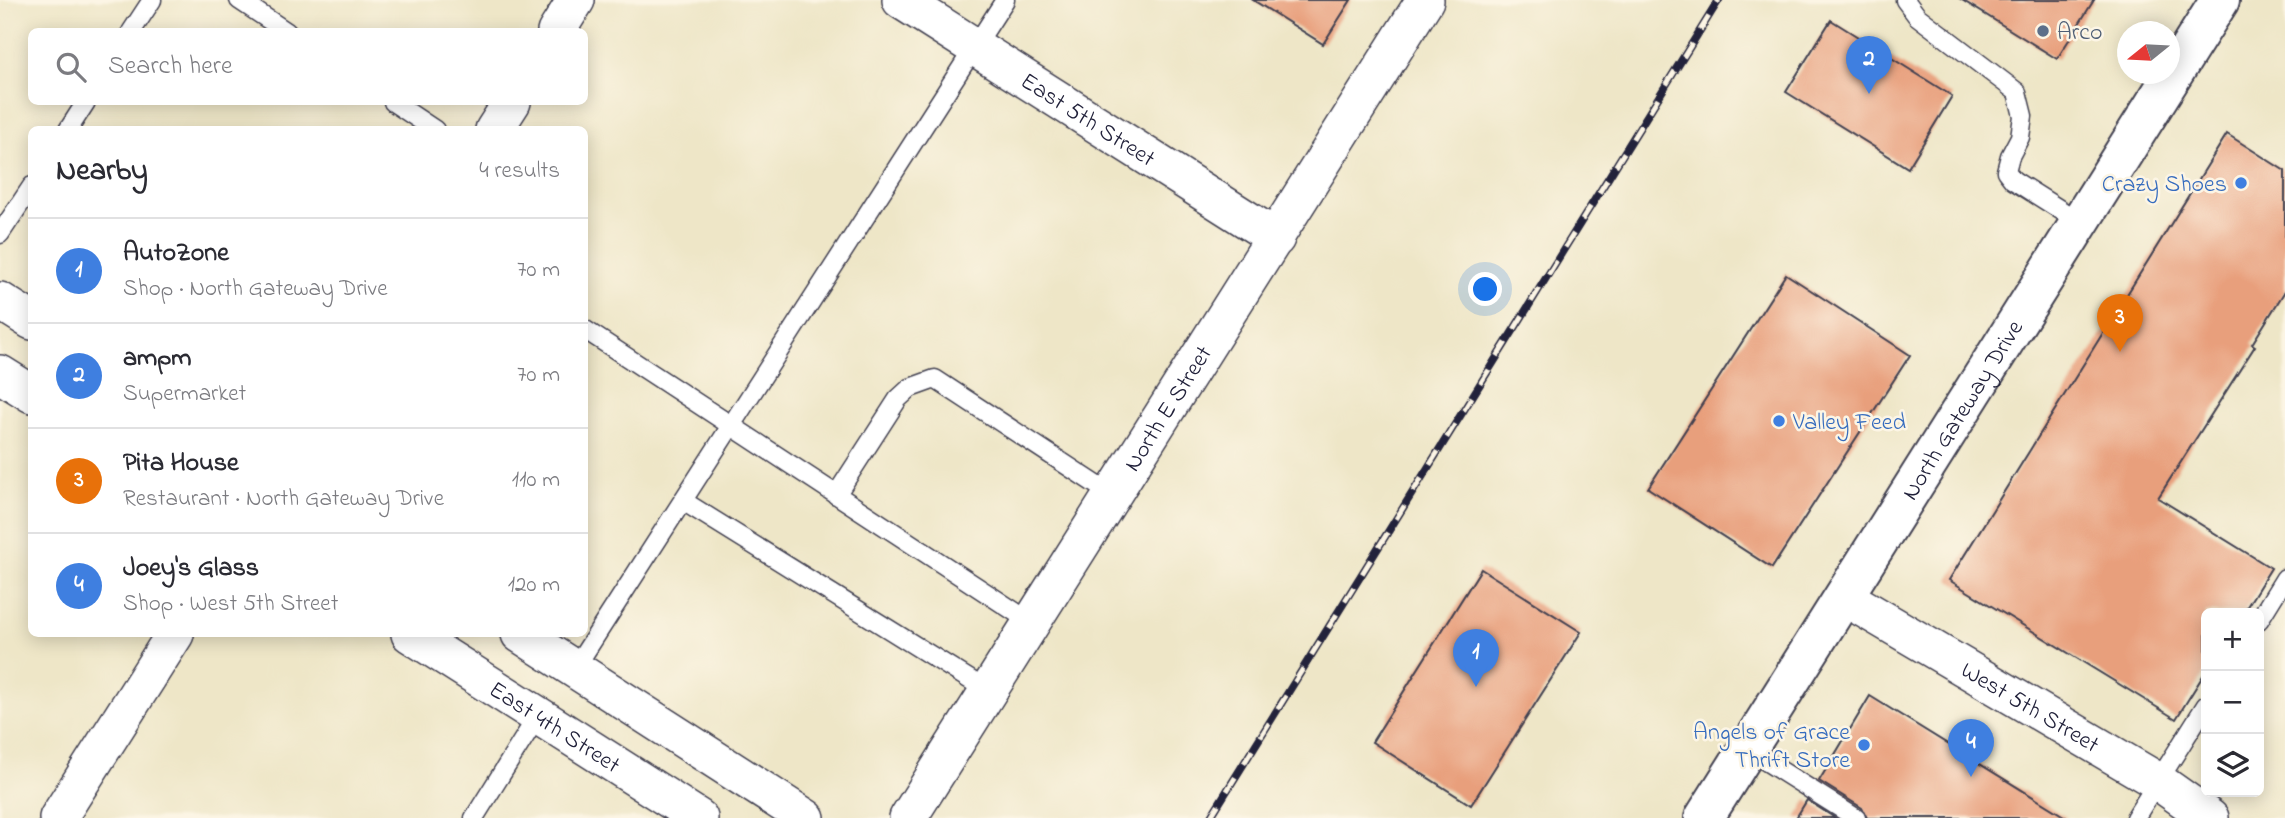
<!DOCTYPE html>
<html lang="en">
<head>
<meta charset="utf-8">
<style>
  :root { --surface:#fff; --page:#f7f7f7; --text:#2b2b33; --muted:#7c7c81; --line:#e1e1e2; --accent:#1f6fb2 }
  body { margin:0; font-family:"Indie Flower",sans-serif; background:var(--page); color:var(--text) }
  .controls { position:absolute; right:21px; bottom:21px; display:grid; overflow:hidden; border-radius:10px; box-shadow:0 4px 18px #0003 }
  .controls button { width:63px; height:63px; display:grid; place-items:center; padding:0; border:0; border-bottom:2px solid var(--line); background:var(--surface); color:var(--text); font:35px sans-serif }
  .compass { position:absolute; left:2117px; top:21px; width:63px; height:63px; border-radius:50%; background:var(--surface); box-shadow:0 4px 18px #0003; rotate:252deg }
  .you { position:absolute; left:1486px; top:290px; width:24px; height:24px; margin:-18px; border:5px solid #fff; border-radius:50%; background:#1a73e8; box-shadow:0 0 0 10px #1a73e833 }
  .badge { display:grid; place-items:center; width:46px; height:46px; border-radius:50%; background:var(--accent); color:#fff; font-size:23px; font-weight:700 }
  .pin { position:absolute; translate:-50% -58px; filter:drop-shadow(0 2px 4px #0008) }
  .pin::after { content:''; position:absolute; top:37px; width:24px; height:21px; background:inherit; clip-path:polygon(0 0,100% 0,50% 100%) }
  .list { margin:0; padding:0; list-style:none }
  h2 { display:flex; justify-content:space-between; align-items:center; height:91px; margin:0; padding:0 28px; font-size:30px }
  h2 small { font-size:23px; font-weight:400; color:var(--muted) }
  .list li { display:grid; grid-template-columns:46px 1fr auto; gap:21px; align-items:center; box-sizing:border-box; height:105px; padding:0 28px; border-top:2px solid var(--line) }
  .list b { display:block; font-size:26px; white-space:nowrap }
  .list p { margin:0; font-size:23px; white-space:nowrap; color:var(--muted) }
  .list em { font-size:23px; font-style:normal; color:var(--muted) }
  .icon { flex:none; width:38px; height:38px; fill:none; stroke:currentColor; stroke-width:2; stroke-linecap:round; stroke-linejoin:round }
  .map { position:relative; flex:none; width:2285px; height:818px; overflow:hidden }
  .search { position:absolute; background:var(--surface); box-shadow:0 4px 18px #0003; left:28px; top:28px; width:560px; height:77px; display:flex; align-items:center; gap:18px; box-sizing:border-box; padding:0 24px; border-radius:10px; color:var(--muted); font-size:26px }
  .panel { position:absolute; background:var(--surface); box-shadow:0 4px 18px #0003; left:28px; top:126px; width:560px; height:511px; border-radius:10px }
  .map>svg:first-child { display:block }
  .building { fill:#e89f7c }
  .lines { fill:none; stroke-linecap:round; stroke-linejoin:round }
  .service-casing { stroke:#413f50; stroke-width:21 }
  .minor-casing { stroke:#413f50; stroke-width:40 }
  .secondary-casing { stroke:#413f50; stroke-width:42 }
  .service { stroke:#fff; stroke-width:18 }
  .minor { stroke:#fff; stroke-width:37 }
  .secondary { stroke:#fff; stroke-width:38 }
  .rail-casing { stroke:#22223b; stroke-width:8 }
  .rail { stroke:#fcf5e5; stroke-width:5; stroke-dasharray:16; stroke-linecap:butt }
  .service-dot { fill:#5c6f8a; stroke:#fcf5e5; stroke-width:2.5 }
  .shop-dot { fill:#3f7fe0; stroke:#fcf5e5; stroke-width:2.5 }
  .labels { text-anchor:middle; stroke-width:5; stroke-linejoin:round; paint-order:stroke }
  .service-label { font-size:24px; fill:#4e5e75; stroke:#fcf5e5; text-anchor:start }
  .street-label { font-size:24px; fill:#22223b; stroke:#fcf5e5 }
  .shop-label { font-size:24px; fill:#366cbe; stroke:#fcf5e5; text-anchor:end }
</style>
</head>
<body>
<div class="map">
<svg width="2285" height="818" viewBox="0 0 2285 818">
  <rect width="100%" height="100%" fill="#fcf5e5"/>
  <filter id="ink" filterUnits="userSpaceOnUse"><feTurbulence type="fractalNoise" baseFrequency=".0143" numOctaves="2"/><feDisplacementMap in="SourceGraphic" scale="14" xChannelSelector="R" yChannelSelector="G"/><feConvolveMatrix kernelMatrix="1 2 1 2 8 2 1 2 1" color-interpolation-filters="sRGB"/></filter>
  <filter id="wash" filterUnits="userSpaceOnUse"><feTurbulence type="fractalNoise" baseFrequency=".00686" numOctaves="4" result="noise"/><feDisplacementMap in="SourceGraphic" scale="28" xChannelSelector="R" yChannelSelector="G"/><feGaussianBlur stdDeviation="1.57" result="paint"/><feColorMatrix in="noise" values="0 0 0 0 0 0 0 0 0 0 0 0 0 0 0 0 0 1.4 0 .05"/><feComposite in="paint" operator="in"/></filter>
  <g filter="url(#wash)">
    <rect width="100%" height="100%" fill="#eee6c7"/>
    <g id="blocks">
      <!-- building -->
      <path class="building" d="M1253,0H1351L1323,44Z
        M1962,0H2094L2057,59Z
        M1831,20L1952,96L1908,168L1786,92Z
        M2227,134L2285,171V291L2252,344L2255,346L2158,498L2271,568L2243,613H2206V671L2176,719L1949,580Z
        M1786,274L1910,355L1772,568L1648,488Z
        M1481,569L1581,632L1471,805L1372,742Z
        M1870,696L2067,818H1867L1862,808L1819,781Z
        M1807,800L1835,818H1796Z"/>
    </g>
  </g>
  <g filter="url(#ink)">
    <use href="#blocks" fill-opacity="0" stroke="#413f50" stroke-width="2"/>
    <g class="lines">
      <!-- service casing -->
      <g class="service-casing">
        <path id="service" d="M239,0L287,32
          M1905,0L1917,16L2017,92L2023,116L2020,137L2010,156L2006,171L2013,180L2078,221
          M131,32L152,0
          M393,102L435,130
          M68,130L86,102
          M0,234L32,186
          M584,329L1032,623
          M836,495L898,399L910,388L935,379L1112,495
          M683,501L988,691
          M2259,620L2285,578
          M575,668L1005,0
          M1748,750L1856,818
          M474,818L537,717
          M2135,818L2206,705"/>
      </g>
      <!-- minor casing -->
      <g class="minor-casing">
        <g id="minor">
          <path id="s1" d="M901,0L1276,238"/>
          <path d="M556,32L576,0"/>
          <path d="M494,130L512,102"/>
          <path d="M0,301L32,321"/>
          <path d="M0,374L32,394"/>
          <path id="s2" d="M1846,598L2159,782L2210,818"/>
          <path id="s3" d="M410,634L699,818"/>
          <path d="M520,634L806,818"/>
          <path d="M58,818L175,634"/>
          <path id="s4" d="M908,818L1425,0"/>
        </g>
      </g>
      <!-- secondary casing -->
      <g class="secondary-casing">
        <g id="secondary">
          <path id="s5" d="M1704,818C1878,547 2046,271 2220,0"/>
        </g>
      </g>
      <!-- service -->
      <use href="#service" class="service"/>
      <!-- minor -->
      <use href="#minor" class="minor"/>
      <!-- secondary -->
      <use href="#secondary" class="secondary"/>
      <!-- rail casing -->
      <g class="rail-casing">
        <path id="rail" d="M1210,818L1719,0"/>
      </g>
      <!-- rail -->
      <use href="#rail" class="rail"/>
    </g>
  </g>
  <!-- markers -->
  <circle class="service-dot" cx="2043" cy="31" r="7"/>
  <g class="shop-dot">
    <circle cx="2241" cy="183" r="7"/>
    <circle cx="1779" cy="421" r="7"/>
    <circle cx="1864" cy="745" r="7"/>
  </g>
  <g class="labels">
    <!-- service labels -->
    <g class="service-label">
      <text x="2057" y="39">Arco</text>
    </g>
    <!-- street labels -->
    <g class="street-label">
      <text dy="8" stroke="none"><textPath href="#s1" startOffset="222">East 5th Street</textPath></text>
      <text dy="8" stroke="none"><textPath href="#s4" startOffset="485">North E Street</textPath></text>
      <text dy="8" stroke="none"><textPath href="#s5" startOffset="483">North Gateway Drive</textPath></text>
      <text dy="8" stroke="none"><textPath href="#s2" startOffset="214">West 5th Street</textPath></text>
      <text dy="8" stroke="none"><textPath href="#s3" startOffset="172">East 4th Street</textPath></text>
    </g>
    <!-- shop labels -->
    <g class="shop-label">
      <text x="2227" y="191">Crazy Shoes</text>
      <text x="1793" y="429" text-anchor="start">Valley Feed</text>
      <text x="1850" y="739">Angels of Grace<tspan x="1850" dy="28">Thrift Store</tspan></text>
    </g>
  </g>
</svg>
<div class="controls">
<button>+</button>
<button>−</button>
<button><svg class="icon" aria-label="layers" viewBox="0 0 24 24"><path d="M12 4l9 5-9 5-9-5zM3 14l9 5 9-5"/></svg></button>
</div>
<svg class="compass" viewBox="-18 -18 36 36"><path d="M0-13l5 13h-10z" fill="#e53935"/><path d="M0 13l5-13h-10z" fill="#7c7c81"/></svg>
<div class="you"></div>
<div class="pin badge" style="left:1476px;top:687px;background:#3f7fe0">1</div>
<div class="pin badge" style="left:1869px;top:94px;background:#3f7fe0">2</div>
<div class="pin badge" style="left:2120px;top:352px;background:#e8710a">3</div>
<div class="pin badge" style="left:1971px;top:777px;background:#3f7fe0">4</div>
<div class="search"><svg class="icon" aria-label="search" viewBox="0 0 24 24"><circle cx="10" cy="10" r="6"/><path d="M15 15l6 6"/></svg>Search here</div>
<section class="panel">
<h2>Nearby<small>4 results</small></h2>
<ul class="list">
<li><span class="badge" style="background:#3f7fe0">1</span><div><b>AutoZone</b><p>Shop · North Gateway Drive</p></div><em>70 m</em></li>
<li><span class="badge" style="background:#3f7fe0">2</span><div><b>ampm</b><p>Supermarket</p></div><em>70 m</em></li>
<li><span class="badge" style="background:#e8710a">3</span><div><b>Pita House</b><p>Restaurant · North Gateway Drive</p></div><em>110 m</em></li>
<li><span class="badge" style="background:#3f7fe0">4</span><div><b>Joey's Glass</b><p>Shop · West 5th Street</p></div><em>120 m</em></li>
</ul>
</section>
</div>
</body>
</html>
